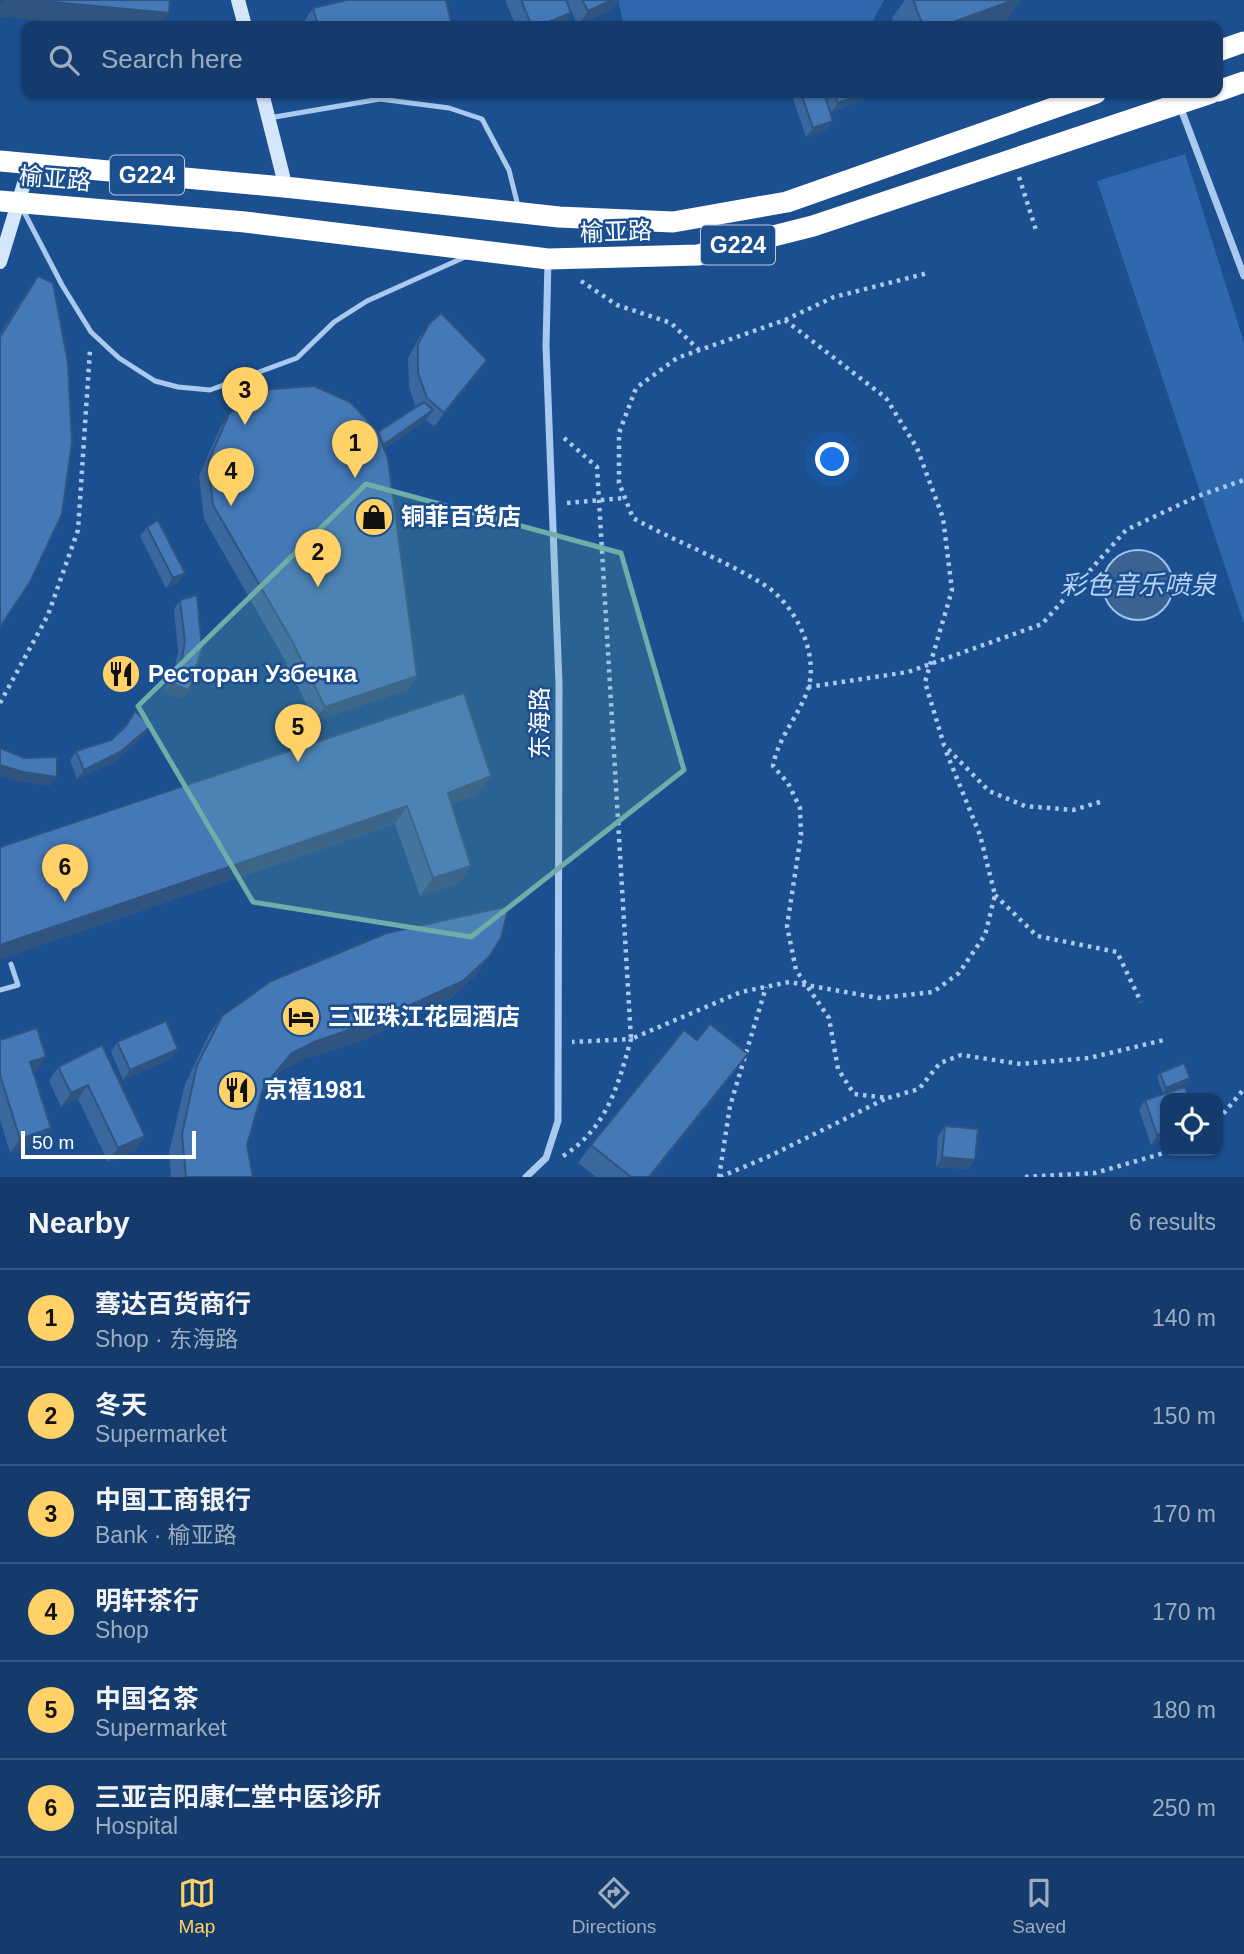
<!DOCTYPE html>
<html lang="en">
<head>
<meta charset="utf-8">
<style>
  :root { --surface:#143b6b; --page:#1d4271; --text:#f1f3f6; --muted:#9dadc1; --line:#33557e; --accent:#ffd166 }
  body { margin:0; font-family:Helvetica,"Noto Sans SC",sans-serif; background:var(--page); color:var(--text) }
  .controls { position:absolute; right:21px; bottom:21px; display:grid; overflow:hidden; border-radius:14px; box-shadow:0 2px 5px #0004 }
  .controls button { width:63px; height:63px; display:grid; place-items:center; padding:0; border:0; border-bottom:2px solid var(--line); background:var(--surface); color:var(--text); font:35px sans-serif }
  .scale { position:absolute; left:21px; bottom:18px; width:175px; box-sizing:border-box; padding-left:7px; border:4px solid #fff; border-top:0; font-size:19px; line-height:24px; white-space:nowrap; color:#fff; -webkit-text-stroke:5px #1b4f8f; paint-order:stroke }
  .you { position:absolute; left:833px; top:460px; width:24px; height:24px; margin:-18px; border:5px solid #fff; border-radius:50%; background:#1a73e8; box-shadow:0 0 0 10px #1a73e833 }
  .badge { display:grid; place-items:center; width:46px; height:46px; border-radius:50%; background:var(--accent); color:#111; font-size:23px; font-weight:700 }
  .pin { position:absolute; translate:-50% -58px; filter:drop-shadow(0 2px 4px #0008) }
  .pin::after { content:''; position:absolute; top:37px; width:24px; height:21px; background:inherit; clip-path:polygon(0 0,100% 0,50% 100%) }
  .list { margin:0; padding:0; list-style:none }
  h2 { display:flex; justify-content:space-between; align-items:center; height:91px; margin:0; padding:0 28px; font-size:30px }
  h2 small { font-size:23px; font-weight:400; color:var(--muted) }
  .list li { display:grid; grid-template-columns:46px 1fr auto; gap:21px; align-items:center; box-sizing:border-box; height:98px; padding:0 28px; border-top:2px solid var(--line) }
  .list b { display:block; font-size:26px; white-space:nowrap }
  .list p { margin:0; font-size:23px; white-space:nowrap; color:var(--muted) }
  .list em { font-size:23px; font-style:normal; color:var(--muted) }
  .icon { flex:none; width:38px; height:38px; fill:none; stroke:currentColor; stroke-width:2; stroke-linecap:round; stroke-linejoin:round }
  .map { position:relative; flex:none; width:1244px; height:1177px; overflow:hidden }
  .search { position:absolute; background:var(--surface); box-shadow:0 2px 5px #0004; left:21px; right:21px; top:21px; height:77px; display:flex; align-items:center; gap:18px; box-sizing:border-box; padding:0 24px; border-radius:14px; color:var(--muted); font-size:26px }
  .sheet { height:679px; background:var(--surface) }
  nav { display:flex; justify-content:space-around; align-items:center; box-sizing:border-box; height:98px; border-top:2px solid var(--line); background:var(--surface); font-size:19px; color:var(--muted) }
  nav a { display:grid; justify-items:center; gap:4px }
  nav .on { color:var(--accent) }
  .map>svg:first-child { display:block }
  .green { fill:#2e69ad }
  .water { fill:#3c6290; stroke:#9cc4f0; stroke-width:2 }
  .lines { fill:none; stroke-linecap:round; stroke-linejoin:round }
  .path { stroke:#a9c9ee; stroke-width:4.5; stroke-dasharray:3.5 5; stroke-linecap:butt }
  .lane { stroke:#a9c9ee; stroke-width:5 }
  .street { stroke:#a9c9ee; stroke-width:7 }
  .secondary { stroke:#d6e6fa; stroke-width:14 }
  .highway { stroke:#fff; stroke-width:21 }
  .wall { fill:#3a679d }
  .shaded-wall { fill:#305480 }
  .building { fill:#4478b7; stroke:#305480; stroke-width:2 }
  .marked { fill:#6fada8; fill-opacity:0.2; stroke:#6fada8; stroke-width:5; stroke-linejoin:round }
  .labels { text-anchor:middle; stroke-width:5; stroke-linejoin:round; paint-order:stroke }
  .shield { fill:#1b4f8f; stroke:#bbcadd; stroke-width:2 }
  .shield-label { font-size:23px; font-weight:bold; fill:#fff }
  .street-label { font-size:24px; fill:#fff; stroke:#1b4f8f }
  .poi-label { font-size:24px; font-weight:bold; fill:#fff; stroke:#1b4f8f; text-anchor:start }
  .water-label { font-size:26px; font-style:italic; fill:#b5d3f5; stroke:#1b4f8f }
</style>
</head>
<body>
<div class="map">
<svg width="1244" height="1177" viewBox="0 0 1244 1177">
  <rect width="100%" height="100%" fill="#1b4f8f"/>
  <!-- green -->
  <path class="green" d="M618,0H884L870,26H624Z
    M1185,154L1244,343V624L1097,181Z"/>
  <!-- water -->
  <path class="water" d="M1103 585a35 35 0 1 1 70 0a35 35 0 1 1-70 0Z"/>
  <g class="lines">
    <!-- path -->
    <path class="path" d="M1019,177L1036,230
      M581,281L617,305L671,323L699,350
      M785,320L834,297L928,273
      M564,438L597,467L631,1039L741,992L789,982L879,998L933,992L959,973L985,935L995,895L980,835L945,749
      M567,503L625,498
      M808,687L908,672L1042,624L1126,530L1198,496L1244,480
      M0,703L48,615L78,530L90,350
      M1100,802L1073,810L1025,806L989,791L944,745L925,682L952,590L943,518L917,448L886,398L785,320L677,358L636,388L619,433V483L633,518C676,542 725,560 766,586C796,606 819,654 808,689C799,716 778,737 773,766L788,783L800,808L801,835L787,926L796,970L829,1018L838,1069L854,1094L888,1098L919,1089L940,1063L961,1055L1021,1064L1089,1058L1164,1040
      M995,895L1037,936L1117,952L1141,1002
      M1218,1120L1244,1089
      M563,1156C607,1128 618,1086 631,1039L572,1042
      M719,1177L730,1106L766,987
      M720,1177L772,1155L887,1098
      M1025,1177L1095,1173L1171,1151"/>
    <!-- lane -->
    <path class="lane" d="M269,118L380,99L449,108L482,119L509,170L518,206
      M23,210L62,285L91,332L119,358L155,381L178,387L210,390L297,358L334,322L367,301L465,257
      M0,990L18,985L11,964"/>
    <!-- street -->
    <path class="street" d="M1175,93L1244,276
      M526,1177L546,1158L558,1121L559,684L546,346L548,260"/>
    <!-- secondary -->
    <path class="secondary" d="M238,0L245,26
      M262,93L286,188
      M0,262L30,164"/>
    <!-- highway -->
    <path class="highway" d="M1218,51L1244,42
      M1218,91L1244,82
      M0,161L294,188L559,217L673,222L787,202L1096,93
      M0,201L245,222L548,259L698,255L813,226L1211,93"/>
  </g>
  <!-- wall -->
  <path class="wall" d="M505,0H619L612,9L578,25L566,1L571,13L562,26H516Z
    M905,0H1021L1005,23L995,26H895L892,18Z
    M313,8L452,26H301Z
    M796,93H824L827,130L806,137L793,98Z
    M826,93H875L872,96L831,112L825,95Z
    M38,276L0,627V334L20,302Z
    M429,324L487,360L477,374L434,427L426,420L384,449L417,676L407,690L315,721L282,655L204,519L199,476L220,428L229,414L378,432L416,408L409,387L408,358L419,338Z
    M147,527L185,573L178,582L166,588L140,536Z
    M197,595L182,699L164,692L174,673L178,651L174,609L180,600Z
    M135,711L151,726L144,735L114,762L77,779L70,761L76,751L111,740L124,728Z
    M491,776L478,794L452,804L471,866L458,884L420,896L395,824L0,959V847Z
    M489,957L476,975L450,999L363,1040L301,1060L279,1072L263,1091L247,1145L253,1177H171L169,1152L185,1084L209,1034L222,1016Z
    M0,1040L36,1071L33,1072L41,1142L10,1153L0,1120Z
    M697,1040L748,1054L735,1072L651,1177H596L578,1163L591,1145Z
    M117,1042L172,1058L123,1080L111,1052Z
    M102,1045L145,1136L136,1150L108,1162L78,1099L61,1107L49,1081L58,1067Z
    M1160,1073L1190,1078L1187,1083L1163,1093L1157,1077Z
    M1145,1100L1165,1139L1151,1145L1139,1110Z
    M945,1126L968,1169L936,1167L938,1136Z"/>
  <!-- shaded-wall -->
  <path class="shaded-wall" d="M3,0H31L169,13L160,26H104L0,17V4Z
    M612,0H619L612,9L578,25L588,11Z
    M1009,0H1021L1005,23L995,26H942Z
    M571,13L562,26H538Z
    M864,93H875L872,96L831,112L838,103Z
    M833,121L827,130L806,137L813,128Z
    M487,360L477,374L434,427L444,413Z
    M433,410L426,420L373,456L380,447Z
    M185,573L178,582L166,588L173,578Z
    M417,676L407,690L315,721L325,707Z
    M171,683L189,690L182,699L164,692Z
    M151,726L144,735L114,762L77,779L84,770Z
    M0,765L57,777L50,786L17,781L0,776Z
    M491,776L478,794L435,811L448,793Z
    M407,806L395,824L0,959V945Z
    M471,866L458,884L420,896L433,878Z
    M489,957L476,975L450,999L363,1040L301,1060L279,1072L252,1104L264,1086L292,1053Z
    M178,1049L172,1058L123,1080L130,1070Z
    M748,1054L735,1072L651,1177H649Z
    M46,1057L36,1071L21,1076L30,1062Z
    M1190,1078L1187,1083L1163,1093L1166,1088Z
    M88,1085L78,1099L61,1107L71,1093Z
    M51,1128L41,1142L10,1153L20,1139Z
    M1165,1132V1139L1151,1145L1157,1135Z
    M145,1136L136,1150L108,1162L118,1148Z
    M942,1157L975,1160L968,1169L936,1167Z"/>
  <!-- building -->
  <path class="building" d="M31,0H170L169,13Z
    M347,0H446L452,26H318L313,8Z
    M521,0H566L571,13L538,26H532Z
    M582,0H612L588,11Z
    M913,0H1014L942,26H923Z
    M801,93H824L833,121L813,128Z
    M834,93H864L838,103Z
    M38,276L53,283L68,363L72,442L62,514L30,582L0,627V337Z
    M441,313L487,360L444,413L427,398L418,373V344L429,324Z
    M314,386L350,402L377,430L388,459L417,676L325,707L292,641L213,505L208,462L229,414L253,395L272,389Z
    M424,402L433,410L383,445L378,432Z
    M158,520L185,573L173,578L147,527Z
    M197,595L202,649L189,690L171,683L181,663L185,642L180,600Z
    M464,693L491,776L448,793L471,866L433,878L407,806L0,945V847Z
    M135,711L151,726L120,752L84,770L76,751L111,740L126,726Z
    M0,748L24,758L57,757V777L23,772L0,765Z
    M509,906L501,938L489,957L463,981L375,1021L314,1042L292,1053L264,1086L247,1145L253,1177H186L182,1134L197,1065L222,1016L271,981L387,933Z
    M166,1021L178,1049L130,1070L117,1042Z
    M710,1024L748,1054L649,1177H631L591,1145L684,1030L697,1040Z
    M37,1028L46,1057L30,1062L51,1128L20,1139L0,1075V1040Z
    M102,1045L145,1136L118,1148L88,1085L71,1093L58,1067Z
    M1184,1063L1190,1078L1166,1088L1160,1073Z
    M1185,1087L1189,1098H1165V1132L1157,1135L1145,1100Z
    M945,1126L978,1129L975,1160L942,1157Z"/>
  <!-- marked area -->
  <path class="marked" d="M366,484L621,553L684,770L471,937L253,902L138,706Z"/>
  <!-- icons -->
  <defs>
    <g id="shop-disc" transform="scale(2.0125)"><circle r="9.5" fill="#ffd166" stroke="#1b4f8f"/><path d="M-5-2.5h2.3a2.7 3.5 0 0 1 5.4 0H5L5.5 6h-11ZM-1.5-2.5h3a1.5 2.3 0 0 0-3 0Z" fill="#111"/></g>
    <g id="restaurant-disc" transform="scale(2.0125)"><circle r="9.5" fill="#ffd166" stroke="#1b4f8f"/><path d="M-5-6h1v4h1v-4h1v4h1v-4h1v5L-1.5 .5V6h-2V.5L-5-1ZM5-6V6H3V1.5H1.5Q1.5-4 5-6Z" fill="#111"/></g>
    <g id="hotel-disc" transform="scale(2.0125)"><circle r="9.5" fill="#ffd166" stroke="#1b4f8f"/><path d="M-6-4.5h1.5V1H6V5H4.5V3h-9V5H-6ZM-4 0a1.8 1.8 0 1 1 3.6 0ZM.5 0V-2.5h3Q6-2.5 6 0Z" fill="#111"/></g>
  </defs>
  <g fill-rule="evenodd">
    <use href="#shop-disc" x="374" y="517"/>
    <use href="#restaurant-disc" x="121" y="674"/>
    <use href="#hotel-disc" x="301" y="1017"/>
    <use href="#restaurant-disc" x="237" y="1090"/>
  </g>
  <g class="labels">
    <!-- shield labels -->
    <g class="shield">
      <rect x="110" y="155.5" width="74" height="39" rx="5"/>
      <rect x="701" y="225.5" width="74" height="39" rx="5"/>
    </g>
    <g class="shield-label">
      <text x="147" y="183">G224</text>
      <text x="738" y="253">G224</text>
    </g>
    <!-- street labels -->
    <g class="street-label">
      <text transform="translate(55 179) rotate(5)" y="8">榆亚路</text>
      <text transform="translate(616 232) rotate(-2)" y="8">榆亚路</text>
      <text transform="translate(540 723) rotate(-90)" y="8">东海路</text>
    </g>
    <!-- poi labels -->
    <g class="poi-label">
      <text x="401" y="525">铜菲百货店</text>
      <text x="148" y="682">Ресторан Узбечка</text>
      <text x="328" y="1025">三亚珠江花园酒店</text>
      <text x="264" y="1098">京禧1981</text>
    </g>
    <!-- water labels -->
    <g class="water-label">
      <text x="1138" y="594">彩色音乐喷泉</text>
    </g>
  </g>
</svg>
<div class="controls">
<button><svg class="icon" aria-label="locate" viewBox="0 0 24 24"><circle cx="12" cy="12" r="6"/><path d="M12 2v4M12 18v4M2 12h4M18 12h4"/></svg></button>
</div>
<div class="scale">50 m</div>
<div class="you"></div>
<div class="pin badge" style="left:355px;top:478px">1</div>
<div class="pin badge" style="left:318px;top:587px">2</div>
<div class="pin badge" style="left:245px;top:425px">3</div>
<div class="pin badge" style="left:231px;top:506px">4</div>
<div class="pin badge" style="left:298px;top:762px">5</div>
<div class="pin badge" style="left:65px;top:902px">6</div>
<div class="search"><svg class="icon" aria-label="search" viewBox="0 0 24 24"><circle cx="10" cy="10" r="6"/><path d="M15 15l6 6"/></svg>Search here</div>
</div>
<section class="sheet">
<h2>Nearby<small>6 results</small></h2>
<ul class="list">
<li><span class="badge">1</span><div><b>骞达百货商行</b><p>Shop · 东海路</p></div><em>140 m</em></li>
<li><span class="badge">2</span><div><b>冬天</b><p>Supermarket</p></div><em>150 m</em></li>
<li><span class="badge">3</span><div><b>中国工商银行</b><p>Bank · 榆亚路</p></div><em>170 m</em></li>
<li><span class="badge">4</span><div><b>明轩茶行</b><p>Shop</p></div><em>170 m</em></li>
<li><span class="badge">5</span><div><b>中国名茶</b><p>Supermarket</p></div><em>180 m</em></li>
<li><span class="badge">6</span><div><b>三亚吉阳康仁堂中医诊所</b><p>Hospital</p></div><em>250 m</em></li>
</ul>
</section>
<nav>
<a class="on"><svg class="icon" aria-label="map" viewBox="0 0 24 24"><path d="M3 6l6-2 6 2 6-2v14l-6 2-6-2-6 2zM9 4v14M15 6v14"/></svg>Map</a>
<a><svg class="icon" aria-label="directions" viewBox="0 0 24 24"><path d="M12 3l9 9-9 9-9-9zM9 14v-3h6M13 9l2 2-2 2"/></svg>Directions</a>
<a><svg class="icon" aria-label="saved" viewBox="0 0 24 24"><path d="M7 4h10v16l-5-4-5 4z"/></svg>Saved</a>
</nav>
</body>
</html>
